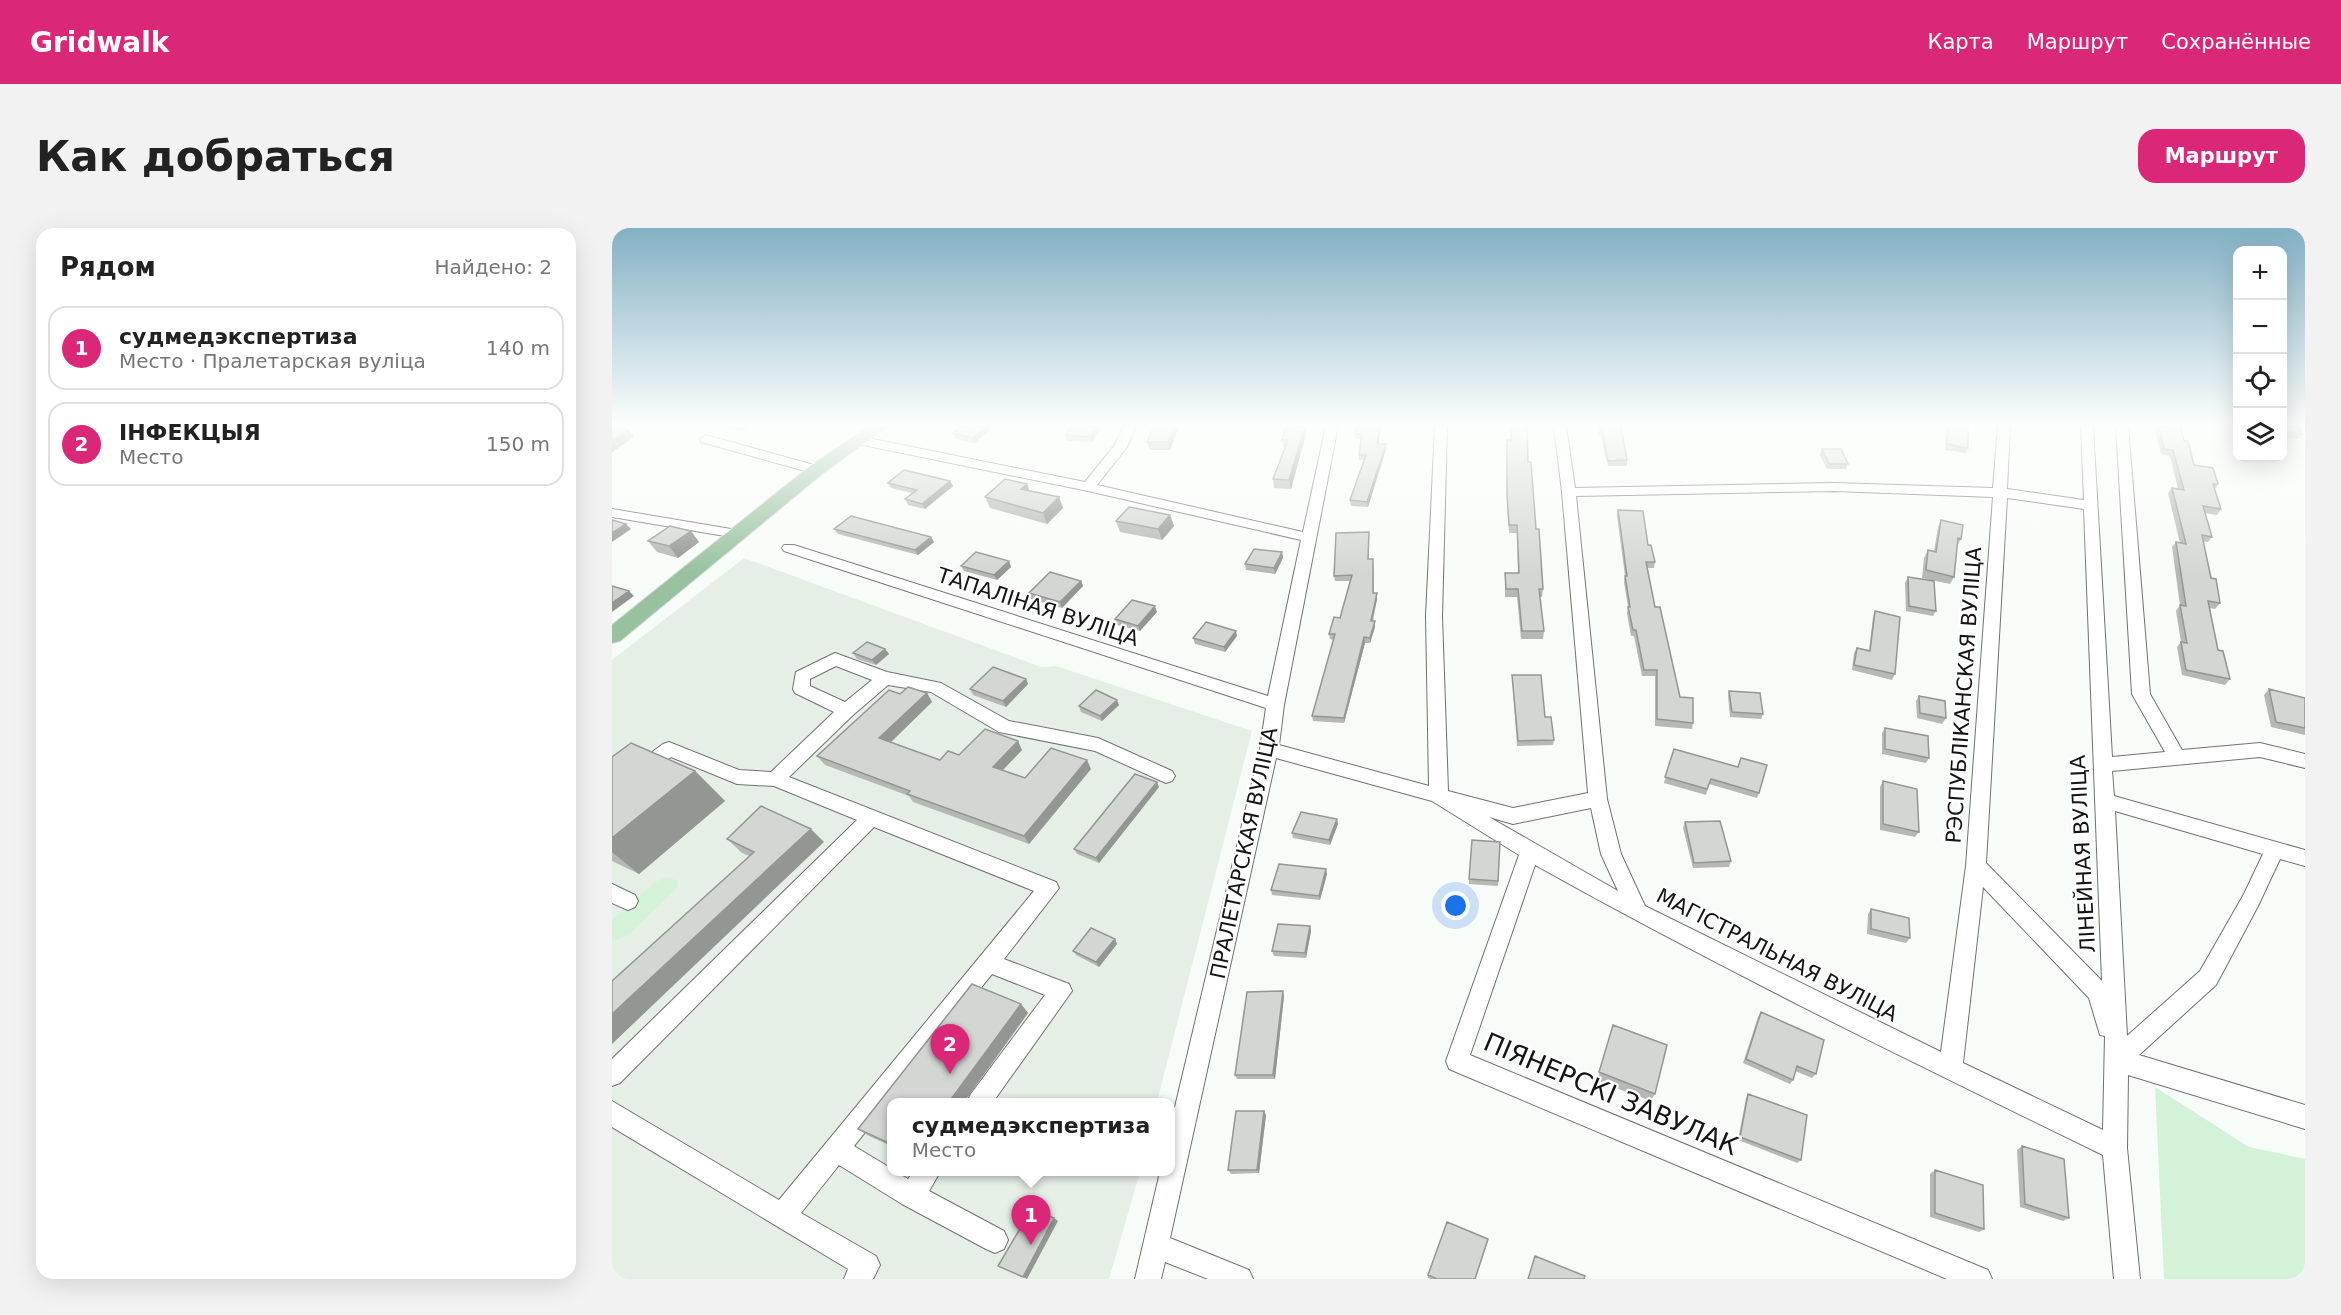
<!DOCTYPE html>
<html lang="ru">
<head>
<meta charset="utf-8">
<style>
  :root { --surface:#fff; --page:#f2f2f2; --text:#222; --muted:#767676; --line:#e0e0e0; --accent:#db2777 }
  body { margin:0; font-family:"DejaVu Sans",sans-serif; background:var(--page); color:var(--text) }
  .controls { position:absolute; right:18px; top:18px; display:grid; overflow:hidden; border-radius:12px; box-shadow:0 6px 24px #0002 }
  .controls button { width:54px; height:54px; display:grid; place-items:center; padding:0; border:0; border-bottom:2px solid var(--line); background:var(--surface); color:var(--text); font:30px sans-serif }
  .you { position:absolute; left:844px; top:678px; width:21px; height:21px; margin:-15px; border:4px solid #fff; border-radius:50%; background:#1a73e8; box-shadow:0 0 0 9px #1a73e833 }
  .badge { display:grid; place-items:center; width:39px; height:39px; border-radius:50%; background:var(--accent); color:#fff; font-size:20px; font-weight:700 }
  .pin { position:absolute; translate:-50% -50px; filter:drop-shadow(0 2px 3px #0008) }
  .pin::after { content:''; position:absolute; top:32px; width:21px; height:18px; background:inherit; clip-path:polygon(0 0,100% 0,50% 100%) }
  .popup { position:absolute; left:275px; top:870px; width:288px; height:78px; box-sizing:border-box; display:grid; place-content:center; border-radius:12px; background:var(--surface); filter:drop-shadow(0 2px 4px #0005); font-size:20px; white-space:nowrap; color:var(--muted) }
  .popup b { font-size:22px; color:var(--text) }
  .popup::after { content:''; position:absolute; left:50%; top:100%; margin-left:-12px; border:12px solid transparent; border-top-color:var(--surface) }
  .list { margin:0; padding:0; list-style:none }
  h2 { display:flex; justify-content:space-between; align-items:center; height:78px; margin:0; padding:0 24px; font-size:26px }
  h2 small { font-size:20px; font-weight:400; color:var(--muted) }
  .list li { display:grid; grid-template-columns:39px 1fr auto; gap:18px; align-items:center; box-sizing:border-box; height:84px; margin:0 12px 12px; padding:0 12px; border:2px solid var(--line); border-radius:18px }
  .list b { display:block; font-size:22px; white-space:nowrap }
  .list p { margin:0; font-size:20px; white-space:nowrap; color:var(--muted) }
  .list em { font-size:20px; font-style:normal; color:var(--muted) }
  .icon { flex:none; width:33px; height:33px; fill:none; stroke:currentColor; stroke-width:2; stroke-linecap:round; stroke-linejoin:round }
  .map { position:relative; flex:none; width:1693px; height:1051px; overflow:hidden; border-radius:18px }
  header { display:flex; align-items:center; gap:36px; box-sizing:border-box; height:84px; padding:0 30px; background:var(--accent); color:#fff }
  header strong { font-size:28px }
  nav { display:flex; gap:33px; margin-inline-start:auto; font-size:21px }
  .intro { display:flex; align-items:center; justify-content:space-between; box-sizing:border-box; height:144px; padding:0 36px }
  h1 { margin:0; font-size:42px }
  .button { padding:15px 27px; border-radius:18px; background:var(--accent); color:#fff; font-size:21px; font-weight:700 }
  main { display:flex; gap:36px; padding:0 36px }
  aside { flex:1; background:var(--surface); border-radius:18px; box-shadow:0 6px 24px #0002 }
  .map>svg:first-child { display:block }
  .built { fill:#e5efe6 }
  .green { fill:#d4f2d7 }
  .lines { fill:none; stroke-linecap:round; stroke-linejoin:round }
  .minor-casing { stroke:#6f726f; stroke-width:2 }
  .major-casing { stroke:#d9d9d9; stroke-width:2 }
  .minor { fill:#fff; fill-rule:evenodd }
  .major { fill:#98c29f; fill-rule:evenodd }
  .wall { fill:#b5b8b5 }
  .shaded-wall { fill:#949694 }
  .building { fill:#d3d6d3; stroke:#949694; stroke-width:1.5 }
  .labels { text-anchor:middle; stroke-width:4.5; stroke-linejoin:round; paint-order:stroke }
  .street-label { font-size:21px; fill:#131413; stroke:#fff }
  .near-street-label { font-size:26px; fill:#131413; stroke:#fff }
</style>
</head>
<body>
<header>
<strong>Gridwalk</strong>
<nav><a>Карта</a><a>Маршрут</a><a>Сохранённые</a></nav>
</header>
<div class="intro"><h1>Как добраться</h1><a class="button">Маршрут</a></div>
<main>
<aside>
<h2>Рядом<small>Найдено: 2</small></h2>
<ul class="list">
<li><span class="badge">1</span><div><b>судмедэкспертиза</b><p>Место · Пралетарская вуліца</p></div><em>140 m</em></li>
<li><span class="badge">2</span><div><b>ІНФЕКЦЫЯ</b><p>Место</p></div><em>150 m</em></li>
</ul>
</aside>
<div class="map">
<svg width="1693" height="1051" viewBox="0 0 1693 1051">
  <rect width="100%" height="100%" fill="#f8fcf8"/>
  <!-- built -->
  <path class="built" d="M132,330L429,439L444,438L640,503L545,874H280V944H528L497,1051H0V432Z"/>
  <!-- green -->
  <path class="green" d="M55,649L66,653L64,661L16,707L0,713V692L43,654Z
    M1543,859L1637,919L1693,931V1051H1552Z"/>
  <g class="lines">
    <!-- minor casing -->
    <g class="minor-casing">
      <path id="minor" d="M0,198H11L0,205Z
        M512,198H524L515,219L485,257L691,304L714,198H726L672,477L667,517L817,558L814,388L823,198H835L830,388L836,563L901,580L976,565L950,264L942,198H954L963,260L1222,255L1381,260L1386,198H1398L1395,261L1472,272L1469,198H1481L1500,529L1553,524L1520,466L1504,198H1516L1538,466L1570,522L1648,515L1693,526V540L1648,529L1500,543L1502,568L1693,622V638L1668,631L1646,678L1604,757L1527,827L1693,877V901L1516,847L1515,920L1528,1051H1502L1491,927C1300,834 1109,741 923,637L858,827L1376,1042L1380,1051H1335L837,841L834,833L907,627L820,573L664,530L558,1010L637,1042L641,1051H596L553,1034L549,1051H523L548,944H558V900L648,521L654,480L172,323L170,320L172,317H182L656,468L689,312L476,263L246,216L240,212L246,208L473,254L502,218ZM1222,263L1381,269L1354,638L1329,824L1033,678L1009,626L995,571L964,268ZM1395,270L1472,281L1490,753L1374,635ZM979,580L989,626L1006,663L877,589L901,596ZM1503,583L1651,626L1632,666L1588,743L1515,808ZM1371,659L1477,770L1488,807L1493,808L1491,902L1351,835Z
        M94,207L209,239L211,242L204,246L89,214L88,211Z
        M0,281L125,302L132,306L125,310L0,289Z
        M223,425L275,444L329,455L397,493L486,510L560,543L563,548L560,553L554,555L483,523L387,504L319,464L276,457L241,487L177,549L444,654L447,660L392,731L457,756L460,763L381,874H355L359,866L433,767L380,746L242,918L280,941V944H284L296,951L301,944H328L317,963L392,1003L396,1012L392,1021L383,1025L374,1021L290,976L227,937L189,985L264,1028L268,1037L261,1051H232L236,1041L0,899V873L167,972L422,663L262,599L8,855L0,858V831L245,592L162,558L125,556L59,529L7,569L0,571V554L51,516L57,514L127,542L159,544L222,484L183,465L181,461L184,444ZM224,438L260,452L233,474L198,458V451Z
        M0,656L23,667L26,673L23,679L16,682L0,675Z"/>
    </g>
    <!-- major casing -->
    <g class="major-casing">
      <path id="major" d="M257,198H276L210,246L8,413L0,415V397L198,238Z"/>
    </g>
    <!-- minor -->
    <use href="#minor" class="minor"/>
    <!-- major -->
    <use href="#major" class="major"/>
  </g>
  <!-- wall -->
  <path class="wall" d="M104,198H137L129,203Z
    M490,198L480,214L455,213L453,207Z
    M567,198L558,222H538L535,214Z
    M744,198H769L766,216H774V221L756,279L739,278L738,272L752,232H747V227L749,211H743V206Z
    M898,198H915L916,234L924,301L931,361L930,369H928L932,403L931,411H909L905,369H893V345H906L905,305H897L895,275V220L898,212Z
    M986,198H1009L1015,232V238H996L989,208H987Z
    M1334,198H1356V220L1354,225L1333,222Z
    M1542,198H1568L1572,213L1582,237L1606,256L1603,261L1609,281L1605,287L1593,285L1600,309L1596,314L1591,313L1599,350L1608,375L1603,381L1598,380L1606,422L1618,451L1613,457L1570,447L1565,419L1569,414L1564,383L1568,377L1560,319L1564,314L1568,315L1556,265L1560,260L1566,261L1558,228L1549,226Z
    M1671,198L1690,206L1685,211L1671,209Z
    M380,201L362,215L344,211L341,205Z
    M694,206L679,261L662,260L661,251L673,220H672L670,212Z
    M1210,221L1236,236L1234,241H1215L1208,227Z
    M338,253L341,258L313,281L296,277L293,271L300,265L279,260L276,255Z
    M415,256L417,262L447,269L451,280L435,296L378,280L373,269Z
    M1006,282L1036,317L1043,334L1042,340H1035L1043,379L1068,469L1081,495L1080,501L1043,498V448H1030L1022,408H1019L1015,385L1016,379L1012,354L1013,348L1005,288Z
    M558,287L562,298L550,312L508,304L504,293Z
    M1329,292L1349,311L1345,318L1342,349L1338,356L1310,350L1312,330L1316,322L1322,323L1326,299Z
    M222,301L319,309L322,314L306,327L226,306Z
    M79,303L87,314L66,330L45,324L36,313Z
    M757,310V331H761L762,365H765V371L761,393H763V399L758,415H753L732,495L701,493L700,488L721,412L718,411L717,406L728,390L738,353H723L722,348Z
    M670,324L671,330L663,346L634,342L633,336Z
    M397,333L399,339L385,352L352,343L349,338Z
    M1296,349L1324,383L1321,388L1294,383L1293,355Z
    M469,353L471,358L450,380L419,371L417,365Z
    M1263,383L1283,446L1280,452L1240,442L1242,425L1245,420L1257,422L1261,389Z
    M545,384L528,403L505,397L503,391Z
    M625,408L613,424L583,416L581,410Z
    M273,421L277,426L264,437L245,431L241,425Z
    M900,447L933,489L942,512L941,517L905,518Z
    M414,451L416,456L394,479L361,467L358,461Z
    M1657,461L1693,470V507L1659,499L1652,467Z
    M1117,463L1151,486L1149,491L1118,489L1116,468Z
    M315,465L320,474L278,514L328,532L347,527L410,522L391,542L413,550L479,541L417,616L301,574L297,568L213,537L205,528L288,466Z
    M1307,468L1334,490L1330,496L1305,490L1304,473Z
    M507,477L490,493L469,484L467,478Z
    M1273,500L1317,530L1314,535L1270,526V505Z
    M1062,521L1126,539L1129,530L1147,565L1145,570L1097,556L1094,567L1052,555Z
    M0,529L83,543L113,573L27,646L0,633Z
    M1271,553L1307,604L1303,609L1268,602V559Z
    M547,559L487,635L465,626L462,621Z
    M1073,594L1119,633L1117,639L1081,640L1071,600Z
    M726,596L718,617L681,610L680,605Z
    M115,611L212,614L137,628L130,625Z
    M888,614L886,658L857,656V651Z
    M715,646L708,672L660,667L659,662Z
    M1259,681L1298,710L1294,715L1255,706L1256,686Z
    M698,698L699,703L694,730L662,728L660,723Z
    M503,711L505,716L487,739L464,727L461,723Z
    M360,756L409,776L416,785L352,874H279V918L257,908L246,901Z
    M672,768L663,851H625L623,847Z
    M1149,784L1204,846L1200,850L1183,843L1181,852L1178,856L1131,835L1146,789Z
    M1001,797L1043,866L1039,873L985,853Z
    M1136,866L1189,932L1185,935L1126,912L1134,870Z
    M654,887L647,945L619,946L616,942Z
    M1410,918L1457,990L1451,993L1408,979L1405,922Z
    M1323,942L1372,1001L1367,1004L1318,989V946Z
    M876,1014L863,1051H819L816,1050V1047Z"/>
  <!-- shaded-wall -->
  <path class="shaded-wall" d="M126,198H137L129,203Z
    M375,198H378L380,201L362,215L360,210Z
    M485,198H490L480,214L478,209Z
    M562,198H567L558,222L556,214Z
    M693,198L694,206L679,261L677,252Z
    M768,198H769L766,221L765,216Z
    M17,202L22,209L0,224V213Z
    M774,216V221L756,279L755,274Z
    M338,253L341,258L313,281L310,276Z
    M415,256L419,267L409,261Z
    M447,269L451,280L435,296L431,285Z
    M558,287L562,298L550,312L546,301Z
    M14,296L19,301L0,314V305Z
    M79,303L87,314L66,330L57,318Z
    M319,309L322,314L306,327L303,322Z
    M670,324L671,330L663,346L662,340Z
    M397,333L399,339L385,352L382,347Z
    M469,353L471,358L450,380L448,374Z
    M17,363L22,368L0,384V375Z
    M765,365V371L759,398V393Z
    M543,378L545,384L528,403L526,398Z
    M763,393V399L758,415V410Z
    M624,403L625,408L613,424L612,419Z
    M752,409L753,415L732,495V490Z
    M273,421L277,426L264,437L260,432Z
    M414,451L416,456L394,479L391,473Z
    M315,465L320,474L274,519L267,510Z
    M505,472L507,477L490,493L488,488Z
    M406,513L410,522L386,547L381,539Z
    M475,532L479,541L417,616L412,608Z
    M83,543L113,573L27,646L0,624V610Z
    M545,554L547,559L487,635L484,630Z
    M725,591L726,596L718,617L717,612Z
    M199,601L212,614L0,816V786Z
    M714,641L715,646L708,672L707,668Z
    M698,698L699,703L694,730L693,725Z
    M503,711L505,716L487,739L484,734Z
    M671,763L672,768L663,851L661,847Z
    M409,776L416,785L352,874H337Z
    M652,883L654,887L647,945L645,942Z
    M442,990L446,993L415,1051L411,1049Z"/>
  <!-- building -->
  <path class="building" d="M351,198H375L360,210L341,205Z
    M460,198H485L478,209L453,207Z
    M542,198H562L556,214H535Z
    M674,198H693L677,252L661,251L676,212H670Z
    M744,198H768L765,216H774L755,274L738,272L754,227H747L750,206H743Z
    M899,198H915L916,234H919L924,301H927L931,361H927L932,403H910L906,361H894L893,345H907L905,297H897L895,267V212H899Z
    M987,198H1009L1015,232L996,233L990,202H988Z
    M1336,198H1356V220L1335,216Z
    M1547,198H1568L1572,213H1576L1582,237L1601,240L1606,256H1601L1609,281L1591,278L1600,309L1590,307L1599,350L1604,351L1608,375L1596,373L1606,422L1611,423L1618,451L1574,442L1569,414L1575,415L1568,377L1574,378L1564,314L1574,316L1560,260L1572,262L1561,222L1552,221Z
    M1671,198H1686L1690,206L1671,203Z
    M0,199L17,202L0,213Z
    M1210,221H1229L1236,236H1217Z
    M292,242L338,253L310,276L293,271L305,262L276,255Z
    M393,251L415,256L409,261L447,269L431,285L373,269Z
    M517,279L558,287L546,301L504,293Z
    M1006,282L1031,283L1036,317H1039L1043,334H1034L1043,379H1048L1068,469L1081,470V495L1045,491V442H1032L1024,402H1021L1016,379H1018L1013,348H1015Z
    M239,288L319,309L303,322L222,301Z
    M0,292L14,296L0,305Z
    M1329,292L1351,297L1349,311L1346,310L1342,349L1314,342L1316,322L1324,324Z
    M58,298L79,303L57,318L36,313Z
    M757,304L756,331H761V365H765L759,393H763L758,410L752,409L732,490L700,488L723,406H717L722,389L728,390L740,347L722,348L724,305Z
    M642,321L670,324L662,340L633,336Z
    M364,324L397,333L382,347L349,338Z
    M438,344L469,353L448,374L417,365Z
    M1296,349L1322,353L1324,383L1297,378Z
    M0,358L17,363L0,375Z
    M520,372L543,378L526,398L503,391Z
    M1263,383L1288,389L1283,446L1242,437L1245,420L1258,423Z
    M594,394L624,403L612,419L581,410Z
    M255,414L273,421L260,432L241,425Z
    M381,439L414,451L391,473L358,461Z
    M900,447H929L933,489H939L942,512L906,513Z
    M296,459L315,465L267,510L328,532L336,523L347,527L373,501L406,513L381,539L413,550L439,520L475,532L412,608L295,566L298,563L205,528L277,462L288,466Z
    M1657,461L1693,470V500L1664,494Z
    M484,462L505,472L488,488L467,478Z
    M1117,463L1148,465L1151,486L1120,484Z
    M1307,468L1333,473L1334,490L1308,485Z
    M1273,500L1316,508L1317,530L1273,521Z
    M19,515L83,543L0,610V529Z
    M1062,521L1126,539L1129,530L1155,537L1147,565L1099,551L1095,561L1053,549Z
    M523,546L545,554L484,630L462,621Z
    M1271,553L1305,561L1307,604L1271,596Z
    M149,578L199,601L0,786V753L142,624L115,611Z
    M689,584L725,591L717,612L680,605Z
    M1108,593L1119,633L1082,635L1073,594Z
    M860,612L888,614L886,653L857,651Z
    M667,636L714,641L707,668L659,662Z
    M1259,681L1297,690L1298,710L1259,701Z
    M666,696L698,698L693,725L660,723Z
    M479,700L503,711L484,734L461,723Z
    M360,756L409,776L337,874H279V916L246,901Z
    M671,763L661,847H623L635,764Z
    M1149,784L1212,812L1204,846L1185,838L1181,852L1134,831Z
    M1001,797L1055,817L1043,866L987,844Z
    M1136,866L1195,887L1189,932L1128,909Z
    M624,883H652L645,942H616Z
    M1410,918L1452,931L1457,990L1413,976Z
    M1323,942L1371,957L1372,1001L1323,985Z
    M419,982L442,990L411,1049L386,1038Z
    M835,994L876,1011L863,1051H825L816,1047Z
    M923,1028L973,1048L972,1051H916Z"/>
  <!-- sky -->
  <linearGradient id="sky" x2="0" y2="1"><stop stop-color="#82b0c4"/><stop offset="0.57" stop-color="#fcfefc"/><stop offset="1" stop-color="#fcfefc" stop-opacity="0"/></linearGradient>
  <rect width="1693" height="345" fill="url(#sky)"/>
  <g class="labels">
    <!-- street labels -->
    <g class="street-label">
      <text transform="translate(426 379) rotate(18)" y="7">ТАПАЛІНАЯ ВУЛІЦА</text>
      <text transform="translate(1352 467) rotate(-86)" y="7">РЭСПУБЛІКАНСКАЯ ВУЛІЦА</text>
      <text transform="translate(632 625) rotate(-78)" y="7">ПРАЛЕТАРСКАЯ ВУЛІЦА</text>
      <text transform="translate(1471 626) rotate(-93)" y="7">ЛІНЕЙНАЯ ВУЛІЦА</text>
      <text transform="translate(1165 727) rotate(27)" y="7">МАГІСТРАЛЬНАЯ ВУЛІЦА</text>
    </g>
    <!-- near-street labels -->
    <g class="near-street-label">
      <text transform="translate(999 866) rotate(23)" y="9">ПІЯНЕРСКІ ЗАВУЛАК</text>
    </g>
  </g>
</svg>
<div class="controls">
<button>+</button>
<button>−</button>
<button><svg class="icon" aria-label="locate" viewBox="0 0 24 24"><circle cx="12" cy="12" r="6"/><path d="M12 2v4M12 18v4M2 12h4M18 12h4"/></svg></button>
<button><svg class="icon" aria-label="layers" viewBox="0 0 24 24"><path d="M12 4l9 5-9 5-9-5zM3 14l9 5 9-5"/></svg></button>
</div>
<div class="you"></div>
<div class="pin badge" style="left:419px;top:1017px">1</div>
<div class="popup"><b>судмедэкспертиза</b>Место</div>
<div class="pin badge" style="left:338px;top:846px">2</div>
</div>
</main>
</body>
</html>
